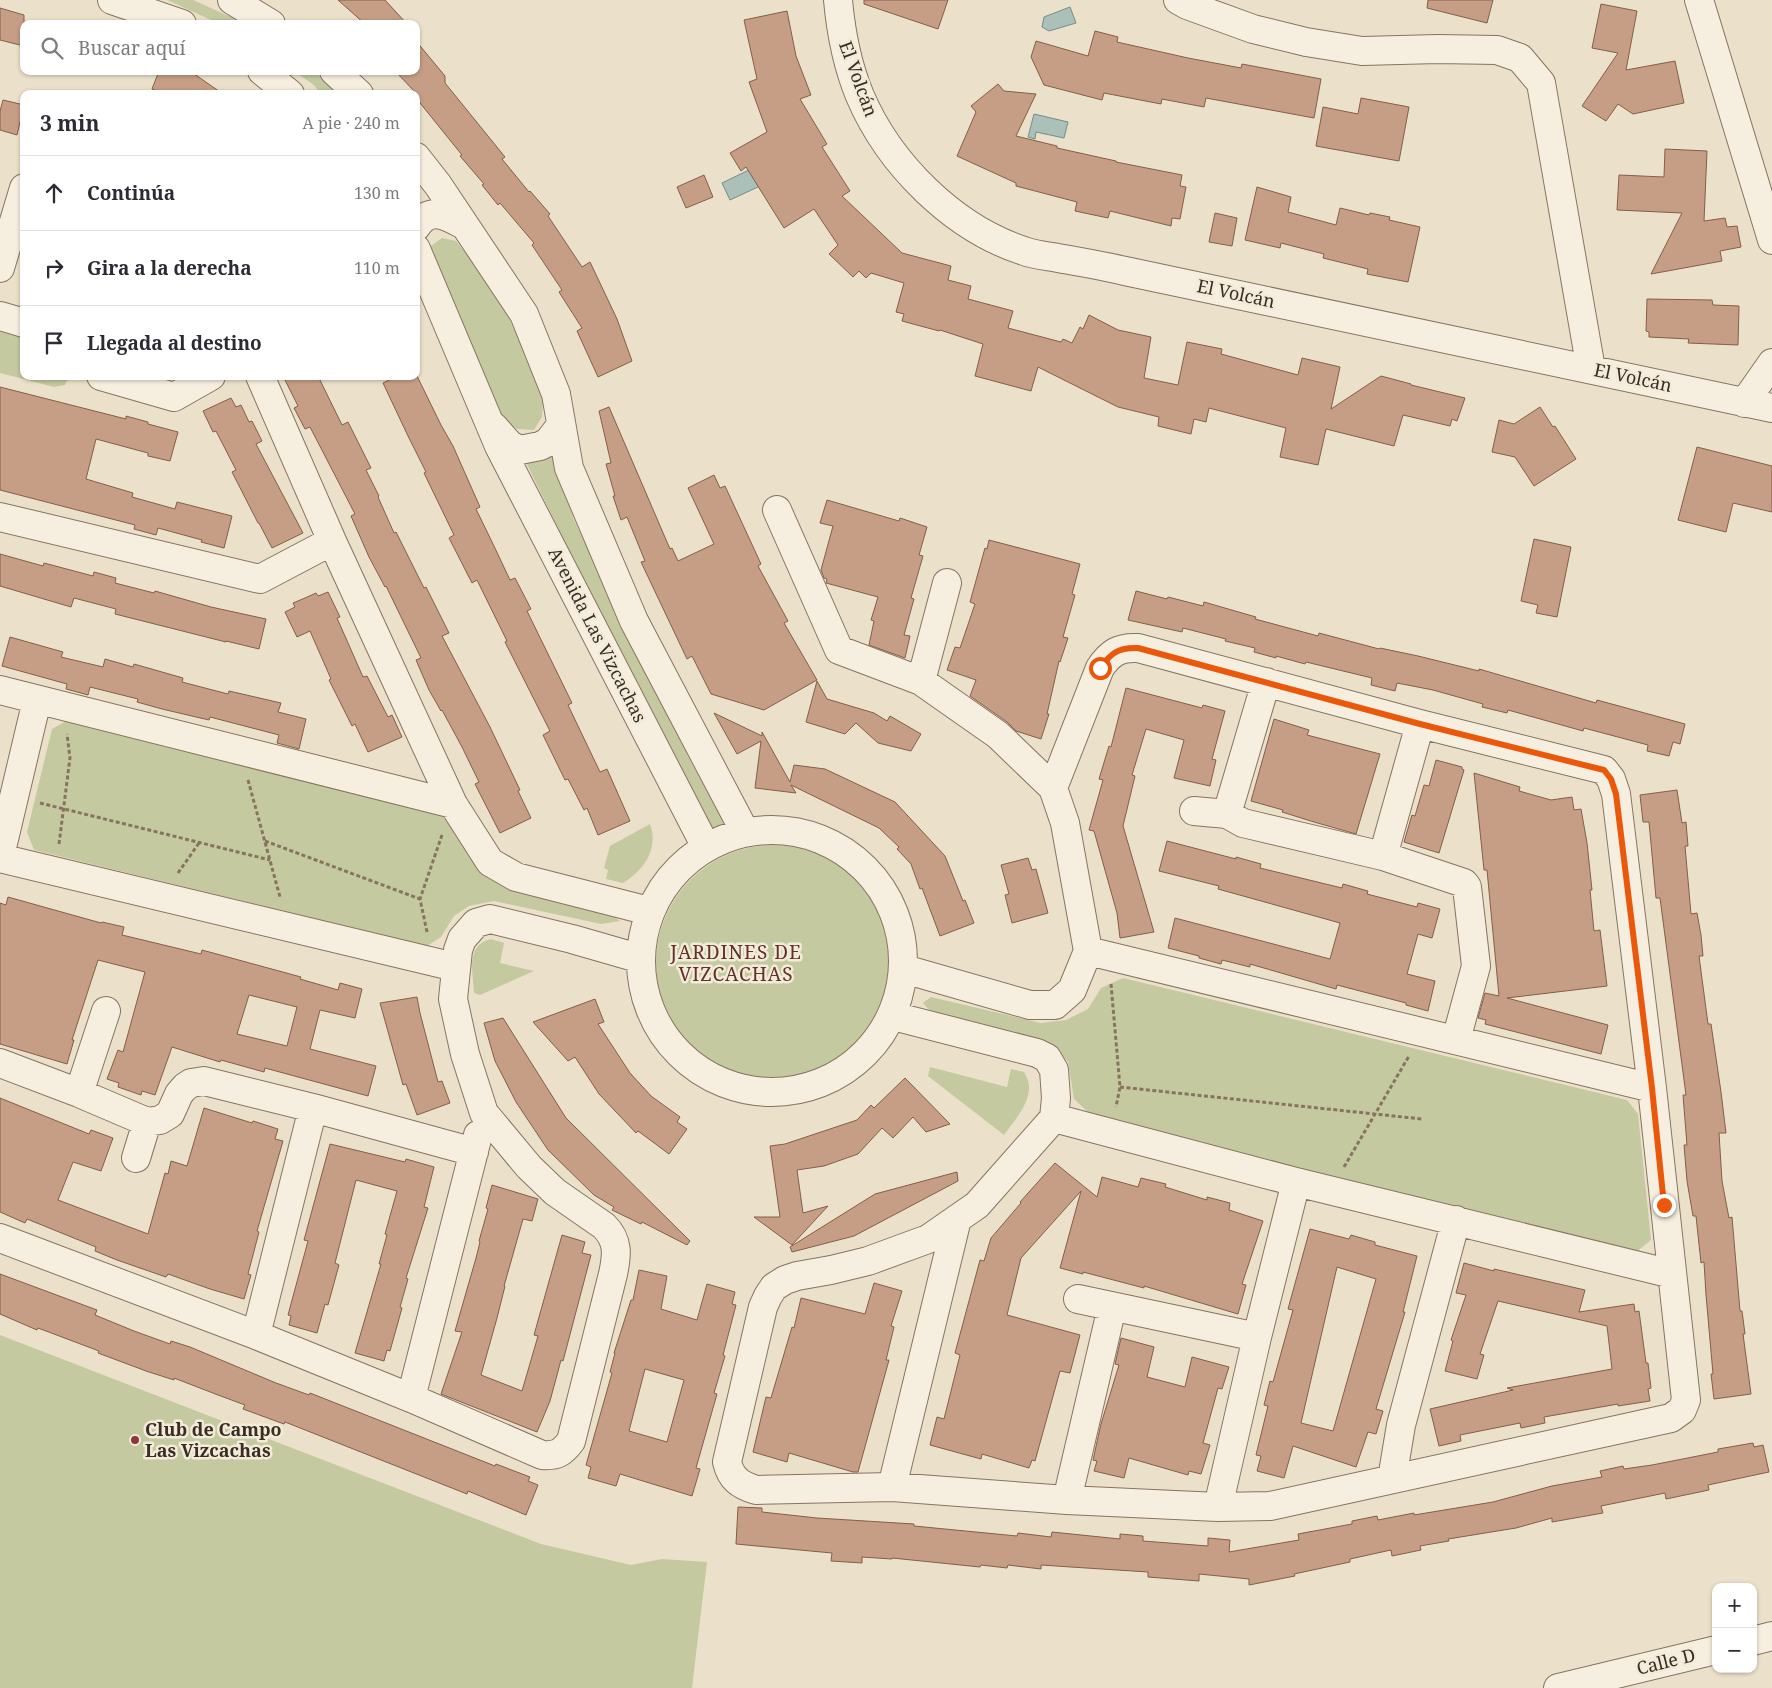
<!DOCTYPE html>
<html lang="es">
<head>
<meta charset="utf-8">
<style>
  :root { --surface:#fff; --page:#f7f7f7; --text:#2b2b33; --muted:#7c7c81; --line:#e1e1e2 }
  body { margin:0; font-family:"Noto Serif",serif; background:var(--page); color:var(--text) }
  .controls { position:absolute; right:15px; bottom:15px; display:grid; overflow:hidden; border-radius:10px; box-shadow:0 1px 4px #0004 }
  .controls button { width:45px; height:45px; display:grid; place-items:center; padding:0; border:0; border-bottom:1px solid var(--line); background:var(--surface); color:var(--text); font:25px sans-serif }
  .stop { position:absolute; width:15px; height:15px; margin:-11px; border:4px solid #ea580c; border-radius:50%; background:#fff }
  .stop.end { background:#ea580c; border-color:#fff; box-shadow:0 1px 5px #0008 }
  .list { margin:0; padding:0; list-style:none }
  h2 { display:flex; justify-content:space-between; align-items:center; height:65px; margin:0; padding:0 20px; font-size:21px }
  h2 small { font-size:16px; font-weight:400; color:var(--muted) }
  .list li { display:grid; grid-template-columns:32px 1fr auto; gap:15px; align-items:center; box-sizing:border-box; height:75px; padding:0 20px; border-top:1px solid var(--line) }
  .list b { display:block; font-size:19px; white-space:nowrap }
  .list em { font-size:16px; font-style:normal; color:var(--muted) }
  .icon { flex:none; width:28px; height:28px; fill:none; stroke:currentColor; stroke-width:2; stroke-linecap:round; stroke-linejoin:round }
  .map { position:relative; flex:none; width:1772px; height:1688px; overflow:hidden }
  .search { position:absolute; background:var(--surface); box-shadow:0 1px 4px #0004; left:20px; top:20px; width:400px; height:55px; display:flex; align-items:center; gap:12px; box-sizing:border-box; padding:0 18px; border-radius:10px; color:var(--muted); font-size:19px }
  .panel { position:absolute; background:var(--surface); box-shadow:0 1px 4px #0004; left:20px; top:90px; width:400px; height:290px; border-radius:10px }
  .map>svg:first-child { display:block }
  .green { fill:#c5c99f }
  .water { fill:#abc0b9; stroke:#728e86 }
  .building { fill:#c69e85; stroke:#845e48; fill-rule:evenodd }
  .lines { fill:none; stroke-linecap:round; stroke-linejoin:round }
  .minor-casing { stroke:#877460; stroke-width:30 }
  .path { stroke:#877460; stroke-width:3; stroke-dasharray:4 2.5; stroke-linecap:butt }
  .minor { stroke:#f6eede; stroke-width:28 }
  .route { stroke:#ea580c; stroke-width:6 }
  .poi-dot { fill:#903639; stroke:#f3ebda; stroke-width:2 }
  .labels { text-anchor:middle; stroke-width:5; stroke-linejoin:round; paint-order:stroke }
  .street-label { font-size:18px; fill:#392d22; stroke:#f3ebda }
  .poi-label { font-size:18px; font-weight:bold; fill:#392d22; stroke:#f3ebda; text-anchor:start }
  .neighbourhood-label { font-size:19px; letter-spacing:1px; fill:#623126; stroke:#f3ebda }
</style>
</head>
<body>
<div class="map">
<svg width="1772" height="1688" viewBox="0 0 1772 1688">
  <rect width="100%" height="100%" fill="#ebe1cb"/>
  <!-- green -->
  <path class="green" d="M167,0H193L247,24H220Z
    M294,71H315L323,77L337,94H320L315,86Z
    M442,238L456,241L496,290L526,355L543,401L542,417L534,430L517,429L497,414L428,248Z
    M0,331L24,338V376H69L65,385L54,387L0,373Z
    M548,442L574,520L691,762L724,820L723,828L717,830L709,828L597,608L520,450Z
    M73,717L448,812L465,835L603,908L620,921L601,924L494,901L469,906L454,916L441,937L427,946L34,850L27,832L52,729Z
    M650,824C659,849 644,870 623,883L606,879L608,870L604,868L610,846Z
    M656 963a118 118 0 1 1 236 0a118 118 0 1 1-236 0Z
    M491,939L504,943L500,963L534,971L480,995L474,993C473,973 465,945 491,939Z
    M1123,978L1627,1100L1638,1114L1651,1240L1635,1253L1092,1116L1074,1099L1068,1062L1056,1048L1036,1039L932,1013L923,1003L931,997L1041,1023L1066,1020L1088,1009L1101,988Z
    M930,1067L1007,1087L1011,1069L1024,1072C1039,1094 1017,1117 1004,1135L928,1076Z
    M0,1335L541,1544L631,1565L662,1559L707,1562L692,1688H0Z"/>
  <!-- water -->
  <path class="water" d="M1070,7L1076,23L1049,31L1042,27L1044,17Z
    M1034,114L1068,122L1064,138L1036,132L1035,139L1028,137Z
    M751,169L760,186L730,200L722,183Z"/>
  <!-- building -->
  <path class="building" d="M338,0H385L407,24H365Z
    M864,0H948L938,29L864,4Z
    M1428,0H1493L1487,23L1427,8Z
    M1601,4L1637,11L1626,70L1675,61L1684,103L1633,114L1618,104L1606,121L1582,106L1618,53L1592,48Z
    M0,8L24,15V46L0,40Z
    M787,11L796,56L811,95L800,99L827,144L822,147L850,191L842,196L902,253L951,266L948,280L971,286L968,299L1013,311L1008,328L1061,342L1063,339L1072,343L1080,327L1083,329L1089,315L1118,330L1151,337L1144,378L1178,385L1187,342L1222,349L1221,354L1298,375L1302,358L1340,367L1331,409L1381,376L1411,384V385L1465,398L1457,421L1452,419L1450,426L1403,415L1394,446L1326,429L1318,465L1280,457L1286,428L1209,408L1206,422L1194,419L1191,434L1158,426L1159,417L1118,407L1038,367L1031,391L975,376L983,344L940,330L939,331L902,321L904,314L896,312L904,283L871,273L866,278L859,271L853,277L829,254L838,245L814,209L784,228L746,167L741,171L730,153L767,132L749,82L757,79L744,20Z
    M1095,31L1118,37L1117,42L1188,58L1241,68L1242,64L1321,79L1314,118L1206,98L1204,107L1162,99L1161,104L1104,93L1102,100L1044,85L1031,57L1036,41L1088,56Z
    M416,41L445,76V83L505,157L502,159L529,192L530,191L550,214L548,216L582,267L590,262L617,319L632,361L598,377L577,331L582,328L559,292L562,290L532,245L534,243L500,203L498,205L482,185L484,184L460,156L462,155L416,98V93L395,71H416Z
    M159,71H190L223,94H165L152,89Z
    M998,84L1004,91L1036,94L1016,136L1057,146V148L1116,161V162L1182,175L1180,186L1186,187L1180,219L1172,218L1171,226L1110,211L1108,218L1075,211L1077,202L1016,186V183L957,156L976,112L971,106Z
    M1361,98L1409,107L1399,161L1316,146L1323,107L1358,114Z
    M3,100L24,105L17,135L0,130V111Z
    M1665,149L1707,151L1704,221L1725,218L1727,227L1737,226L1741,247L1720,251L1722,261L1651,274L1682,213L1617,210L1619,175L1664,177Z
    M704,175L713,197L686,208L677,187Z
    M1257,187L1291,197L1288,212L1336,225L1340,208L1369,215L1370,213L1390,217L1389,220L1420,227L1408,282L1367,274L1368,269L1323,258L1324,254L1281,243L1280,248L1245,240Z
    M1215,213L1237,218L1232,246L1209,242Z
    M1647,299L1712,300L1713,305L1739,306L1738,345L1688,343L1689,339L1649,337V332L1646,331Z
    M283,376H318L342,425L348,422L371,468L366,470L379,496L378,497L394,533L396,532L424,588L426,587L449,633L442,636L490,727L520,790L518,791L531,818L500,833L475,784L479,782L462,747L442,710L441,711L429,690L416,660L421,658L386,586L385,587L369,557L351,516L355,514L310,427L305,429L294,408L298,406Z
    M397,376H417L441,425L453,446L480,507L476,509L493,544L510,580L515,578L531,609L527,611L572,703L568,705L600,772L607,769L630,821L598,835L587,808L584,810L568,779L565,780L543,735L550,731L505,642L507,641L477,580L472,583L449,538L454,535L424,473L426,472L408,436L383,383Z
    M0,387L126,419V416L148,422V424L178,432L170,461L148,456V453L96,439L86,479L133,493L132,497L175,509L177,502L232,516L224,548L201,542L202,540L158,528L156,535L134,529L135,525L0,490Z
    M231,398L236,407L241,405L249,422L252,421L262,441L256,444L303,533L272,548L259,523H258L232,472L236,470L216,431L213,432L203,411Z
    M609,407L670,549L672,548L678,561L714,544L688,488L714,475L720,488L725,486L761,564L758,566L788,621L784,623L817,680L764,710L711,694L692,656L687,659L641,562L645,561L627,517L621,520L613,496H615L606,464L611,463L599,411Z
    M1540,407L1553,427L1555,426L1576,459L1534,486L1515,457L1492,452L1499,420L1514,424Z
    M1697,447L1772,466V512L1733,503L1726,532L1678,520Z
    M827,500L899,521L900,518L927,527L919,555L923,556L911,598L914,599L904,635L910,636L905,658L869,645L874,621L871,620L878,597L826,583L827,579L824,578L821,570L833,526L820,523Z
    M1534,539L1571,547L1557,617L1536,613L1538,605L1521,601Z
    M989,540L1080,564L1072,594L1075,595L1063,637L1068,638L1060,662L1059,661L1047,714H1049L1041,739L1016,731L1007,722L970,696L976,680L947,670L955,647L960,648L975,604L970,602L985,548L987,549Z
    M0,554L43,566L44,563L93,576L94,572L116,578L115,583L154,593L155,591L211,607L266,619L259,649L226,641V642L115,614L116,609L74,598L71,607L0,586Z
    M1136,591L1167,599L1168,597L1203,606L1204,602L1256,617L1255,619L1318,636L1319,633L1379,649L1380,648L1418,656L1479,671V669L1596,703L1597,700L1685,724L1680,744L1673,742L1669,756L1647,751L1648,745L1584,728L1583,731L1508,710L1507,713L1482,707L1483,704L1433,690L1397,683L1395,691L1371,685L1372,678L1306,662L1305,664L1276,656V658L1254,652L1255,648L1225,641L1226,639L1183,628L1182,632L1128,620Z
    M328,592L340,617L337,618L363,677L367,676L388,717L392,715L402,737L368,752L355,724L352,726L329,680L331,679L310,631L297,637L285,612L295,607L293,603L305,598L316,593L318,596Z
    M10,637L63,652L61,657L103,667L105,659L133,667L134,664L183,678L182,682L228,694L229,691L281,703L278,712L306,719L299,749L277,743L279,735L210,717L209,720L162,709L137,702L138,699L90,687L88,695L66,689L67,684L2,666Z
    M817,681L827,699L874,713L887,721L890,716L921,734L911,751L878,743L856,723L845,734L806,722Z
    M1126,688L1202,708L1203,705L1225,711L1212,759L1216,760L1210,786L1174,778L1184,740L1146,729L1132,775L1135,776L1123,826L1154,932L1120,938L1117,913L1094,831L1089,830L1103,780L1099,779L1109,746L1111,747Z
    M714,713L762,736V732L790,782L794,765L825,769L895,802L945,856L963,901L965,900L974,923L940,936L922,888L920,889L911,864L897,849L899,847L879,828L791,785L796,793L755,788L761,741L737,754Z
    M1274,719L1309,730L1307,735L1380,754L1356,834L1314,822L1282,812L1283,810L1251,801Z
    M1436,760L1462,767V769L1464,770L1439,853L1404,842L1412,815L1415,816L1424,785L1429,786Z
    M1474,773L1520,787L1519,791L1551,800L1572,797L1574,810L1581,809L1587,843L1592,890H1590L1594,931L1600,930L1607,986L1507,998L1608,1025L1601,1054L1485,1024L1486,1020L1478,1018L1485,993L1499,996L1487,870H1484Z
    M1677,790L1682,823L1686,822L1688,846H1685L1691,914L1697,913L1701,935L1703,956H1699L1708,1024H1711L1721,1092L1726,1133H1719L1722,1181L1729,1218L1732,1217L1740,1311H1742L1745,1334H1743L1751,1394L1714,1399L1711,1374H1713L1706,1295L1704,1262L1701,1263L1696,1216H1693L1687,1181L1684,1145H1687L1683,1095H1686L1660,898H1656L1649,822H1643L1640,795Z
    M1167,841L1236,859V857L1261,864L1260,868L1342,888L1343,884L1368,891L1367,894L1417,907L1418,903L1440,909L1432,938L1418,934L1407,974L1435,981L1428,1011L1406,1005V1003L1337,985L1336,989L1250,964V967L1222,960L1221,964L1199,958V956L1168,948L1175,918L1330,959L1340,923L1218,889L1219,886L1159,871Z
    M1028,858L1032,870L1036,869L1048,913L1012,923L1005,895L1009,894L1001,865Z
    M8,897L101,923L102,922L124,927L122,935L201,954L202,950L301,977L300,979L338,990L340,983L362,989L355,1018L320,1010L310,1049L376,1066L368,1096L265,1068L264,1072L221,1060L220,1062L172,1047L155,1095L142,1091L141,1095L118,1087L119,1083L107,1079L118,1050L123,1052L145,972L98,960L72,1040H74L67,1064L0,1044V903L6,905ZM249,995L297,1007L287,1046L237,1034Z
    M417,997L420,1013L438,1082L442,1081L450,1103L417,1115L406,1084L403,1085L380,1003Z
    M595,999L604,1022L598,1024L630,1073L651,1096L680,1117L677,1122L687,1129L669,1154L638,1131L636,1133L599,1094L575,1057L568,1061L533,1022Z
    M503,1018L566,1118L690,1241L687,1245L642,1222L641,1224L612,1210L614,1207L594,1195L548,1150L516,1102L495,1061L484,1023Z
    M905,1078L950,1124L926,1132L913,1117L893,1138L882,1128L858,1154L824,1166L797,1170L803,1213L828,1206L792,1245L754,1217H780L770,1146L785,1144L857,1120L871,1105L874,1108Z
    M0,1098L89,1134L91,1130L113,1138L101,1171L73,1162L58,1200L148,1234L165,1173L168,1174L171,1161L187,1166L204,1108L252,1123L253,1121L278,1129L275,1139L283,1141L257,1231L259,1232L248,1274L251,1275L244,1299L210,1289L168,1274L166,1277L117,1260L95,1251L96,1247L27,1219L25,1223L0,1212Z
    M330,1144L405,1162L406,1159L434,1167L424,1207L428,1208L406,1278L408,1279L400,1307L402,1308L390,1351L387,1350L384,1361L355,1353L381,1264H379L387,1235L385,1234L397,1191L356,1180L335,1263L339,1265L328,1305L325,1304L317,1333L289,1325L291,1316L288,1315L308,1241L304,1240Z
    M1055,1163L1097,1197L1102,1177L1138,1187L1141,1178L1166,1184L1165,1187L1207,1200V1197L1230,1203L1229,1210L1263,1221L1242,1284L1246,1285L1238,1314L1144,1286V1288L1083,1272V1274L1060,1268L1081,1191L1021,1258L1007,1315L1080,1335L1070,1373L1060,1371L1035,1461L1032,1460L1029,1468L982,1454L981,1459L930,1445L937,1417L944,1419L960,1355L955,1353L980,1260L984,1261L991,1238L1021,1203L1020,1202Z
    M957,1172L958,1181L854,1236L792,1252L790,1247L875,1194Z
    M492,1185L538,1199L532,1221L523,1219L504,1286H505L497,1318L481,1375L522,1391L538,1336L534,1335L562,1235L585,1242L582,1253L591,1255L563,1361L561,1360L550,1401L537,1432L441,1394L462,1332L455,1331L476,1258L480,1242L479,1241L488,1209L486,1208Z
    M1310,1229L1349,1239L1351,1235L1375,1242V1245L1417,1256L1403,1312H1405L1376,1409L1383,1411L1376,1434L1368,1432L1356,1467L1293,1446L1284,1478L1257,1471L1261,1456L1256,1455L1268,1406L1264,1405L1270,1381L1273,1382L1293,1310L1288,1309ZM1337,1267L1376,1279L1333,1431L1301,1423Z
    M1464,1263L1494,1271V1269L1585,1290L1579,1312L1634,1304L1635,1312L1639,1311L1646,1363H1648L1651,1388L1648,1389L1650,1401L1618,1406V1404L1544,1417L1545,1423L1521,1428L1520,1423L1460,1435L1461,1441L1439,1446L1430,1409L1513,1390L1507,1388L1612,1369L1607,1326L1498,1301L1480,1354L1484,1355L1477,1379L1445,1371L1453,1341L1451,1340L1466,1295L1456,1293Z
    M639,1270L667,1276L661,1309L697,1320L707,1284L735,1292L732,1304L736,1305L723,1355L725,1356L714,1393L717,1394L696,1468L700,1469L692,1496L620,1474L616,1486L588,1478L591,1467L586,1465L612,1373L610,1372L615,1353H614L631,1300H633ZM645,1369L684,1380L667,1442L629,1431Z
    M0,1274L97,1310L95,1315L134,1331L170,1344L171,1341L190,1347L276,1383L309,1395L310,1393L495,1466L496,1464L530,1477L528,1481L538,1485L526,1515L468,1491L467,1494L285,1422L284,1424L243,1409L245,1405L218,1395L174,1378V1380L146,1371L98,1353L99,1351L38,1328L37,1330L0,1314Z
    M874,1283L902,1291L891,1326L894,1327L886,1360H889L858,1472H853L789,1453L787,1462L753,1452L766,1397L771,1398L792,1327L794,1328L801,1298L865,1314Z
    M1121,1338L1154,1347L1147,1377L1185,1387L1192,1357L1229,1367L1222,1389L1218,1388L1203,1443L1210,1445L1201,1474L1189,1471L1188,1475L1129,1458L1124,1478L1094,1471L1097,1461L1093,1460L1101,1424L1119,1365L1115,1364Z
    M1753,1443L1754,1447L1763,1445L1769,1472L1708,1485L1709,1490L1666,1499L1665,1493L1601,1506L1603,1513L1552,1522V1518L1516,1528L1448,1539L1449,1541L1420,1546L1421,1550L1392,1556L1391,1550L1350,1559V1562L1294,1574L1295,1576L1249,1585V1579L1199,1574V1581L1148,1577V1572L1071,1567L1041,1565V1569L1008,1565L1007,1568L981,1565L980,1567L892,1558V1559L862,1557V1563L831,1561L832,1553L736,1544L738,1507L762,1508V1512L817,1518L914,1524V1526L1017,1536L1018,1533L1051,1537L1052,1532L1120,1539V1534L1143,1536V1541L1208,1546V1538L1230,1540L1229,1552L1299,1540L1298,1534L1352,1524V1521L1377,1516L1378,1520L1414,1513V1515L1493,1502L1552,1486L1602,1477L1600,1471L1623,1466L1624,1469L1652,1465L1718,1452V1449Z"/>
  <g class="lines">
    <!-- minor casing -->
    <g class="minor-casing">
      <path id="minor" d="M112,0L182,24
        M232,0L271,24
        M838,0C841,33 847,65 860,96C889,164 953,228 1024,251C1035,255 1047,256 1058,258C1080,262 1103,266 1125,271L1772,408
        M1178,0L1187,5L1253,29L1306,42L1362,51L1438,49L1497,50L1520,58L1541,83L1591,369
        M1699,0L1772,240
        M262,71L290,94
        M334,71L359,94
        M416,157L438,185L524,314L556,394L569,468L634,621L745,832
        M416,227C429,206 445,215 462,224
        M416,249L499,446L706,847
        M0,268L24,188
        M0,316L24,323
        M101,376L174,397L211,376
        M260,376L332,541L453,804L490,862L516,877L649,911
        M1744,403L1772,363
        M494,427L510,445L520,450L540,446L548,442L561,425
        M777,510L839,650L921,681L998,735L1053,788L1065,823L1088,951L1072,990L1055,1005H1030L904,969
        M0,517L260,579L332,541
        M921,681L947,583
        M0,690L453,804
        M1194,811L1227,814L1243,823L1383,856L1464,883L1467,887L1476,966L1456,1040
        M1227,814L1266,682
        M641 961a131 131 0 1 1 262 0a131 131 0 1 1-262 0Z
        M0,856L37,700
        M1383,856L1420,724
        M0,858L455,967
        M1088,951L1652,1088
        M893,1016L1037,1053L1047,1058L1054,1070L1056,1098L1054,1118L977,1205L928,1239L868,1261L831,1270L797,1276L785,1280L774,1287L768,1296L763,1307L727,1462C731,1479 740,1485 756,1490L892,1487L1067,1500L1218,1507L1270,1506L1671,1418L1682,1410L1686,1400L1652,1088L1616,794L1611,779L1604,770L1420,724L1138,648C1119,647 1110,653 1100,668L1053,788
        M0,1063L79,1093L147,1122L160,1120L170,1114L179,1094L185,1087L191,1083L204,1081L313,1108L474,1152
        M79,1093L106,1011
        M1054,1118L1296,1182L1672,1274
        M136,1158L147,1122
        M0,1238L256,1335L411,1398L542,1455C557,1456 562,1453 571,1441L613,1274C617,1255 619,1241 604,1226L555,1192L529,1167L484,1113L465,1054L453,999L458,950L462,939L476,923L490,919L572,939L638,958
        M1078,1299L1257,1337L1296,1182
        M256,1335L313,1108
        M411,1398L478,1135
        M1392,1479L1401,1425L1456,1220
        M892,1487L957,1219
        M1067,1500L1112,1307
        M1218,1507L1257,1337
        M1753,1641L1772,1636
        M1558,1688L1716,1650"/>
    </g>
    <!-- path -->
    <path class="path" d="M248,780L280,897
      M40,803L270,860
      M265,841L420,899
      M59,844L70,758L67,734
      M178,873L199,843
      M427,932L420,899L442,835
      M1111,984L1120,1087L1116,1107
      M1120,1087L1422,1119
      M1344,1167L1409,1056"/>
    <!-- minor -->
    <use href="#minor" class="minor"/>
  </g>
  <g class="lines">
    <!-- route -->
    <path class="route" d="M1100,668C1111,653 1119,647 1138,648L1420,724L1604,770L1611,779L1616,794L1652,1088L1664,1205"/>
  </g>
  <!-- markers -->
  <circle class="poi-dot" cx="135" cy="1440" r="5"/>
  <g class="labels">
    <!-- street labels -->
    <g class="street-label">
      <text transform="translate(858 79) rotate(70)" y="6">El Volcán</text>
      <text transform="translate(1236 294) rotate(12)" y="6">El Volcán</text>
      <text transform="translate(1633 378) rotate(12)" y="6">El Volcán</text>
      <text transform="translate(597 635) rotate(63)" y="6">Avenida Las Vizcachas</text>
      <text transform="translate(1666 1662) rotate(-14)" y="6">Calle D</text>
    </g>
    <!-- poi labels -->
    <g class="poi-label">
      <text x="145" y="1436">Club de Campo<tspan x="145" dy="21">Las Vizcachas</tspan></text>
    </g>
    <!-- neighbourhood labels -->
    <g class="neighbourhood-label">
      <text x="736" y="959">JARDINES DE<tspan x="736" dy="22">VIZCACHAS</tspan></text>
    </g>
  </g>
</svg>
<div class="controls">
<button>+</button>
<button>−</button>
</div>
<div class="stop" style="left:1100px;top:668px"></div>
<div class="stop end" style="left:1664px;top:1205px"></div>
<div class="search"><svg class="icon" aria-label="search" viewBox="0 0 24 24"><circle cx="10" cy="10" r="6"/><path d="M15 15l6 6"/></svg>Buscar aquí</div>
<section class="panel">
<h2>3 min<small>A pie · 240 m</small></h2>
<ul class="list">
<li><svg class="icon" aria-label="ahead" viewBox="0 0 24 24"><path d="M12 20V5M6 11l6-6 6 6"/></svg><div><b>Continúa</b></div><em>130 m</em></li>
<li><svg class="icon" aria-label="right" viewBox="0 0 24 24"><path d="M7 20v-9h11M14 6l5 5-5 5"/></svg><div><b>Gira a la derecha</b></div><em>110 m</em></li>
<li><svg class="icon" aria-label="arrive" viewBox="0 0 24 24"><path d="M6 21V4h12l-3 4 3 4H6"/></svg><div><b>Llegada al destino</b></div></li>
</ul>
</section>
</div>
</body>
</html>
